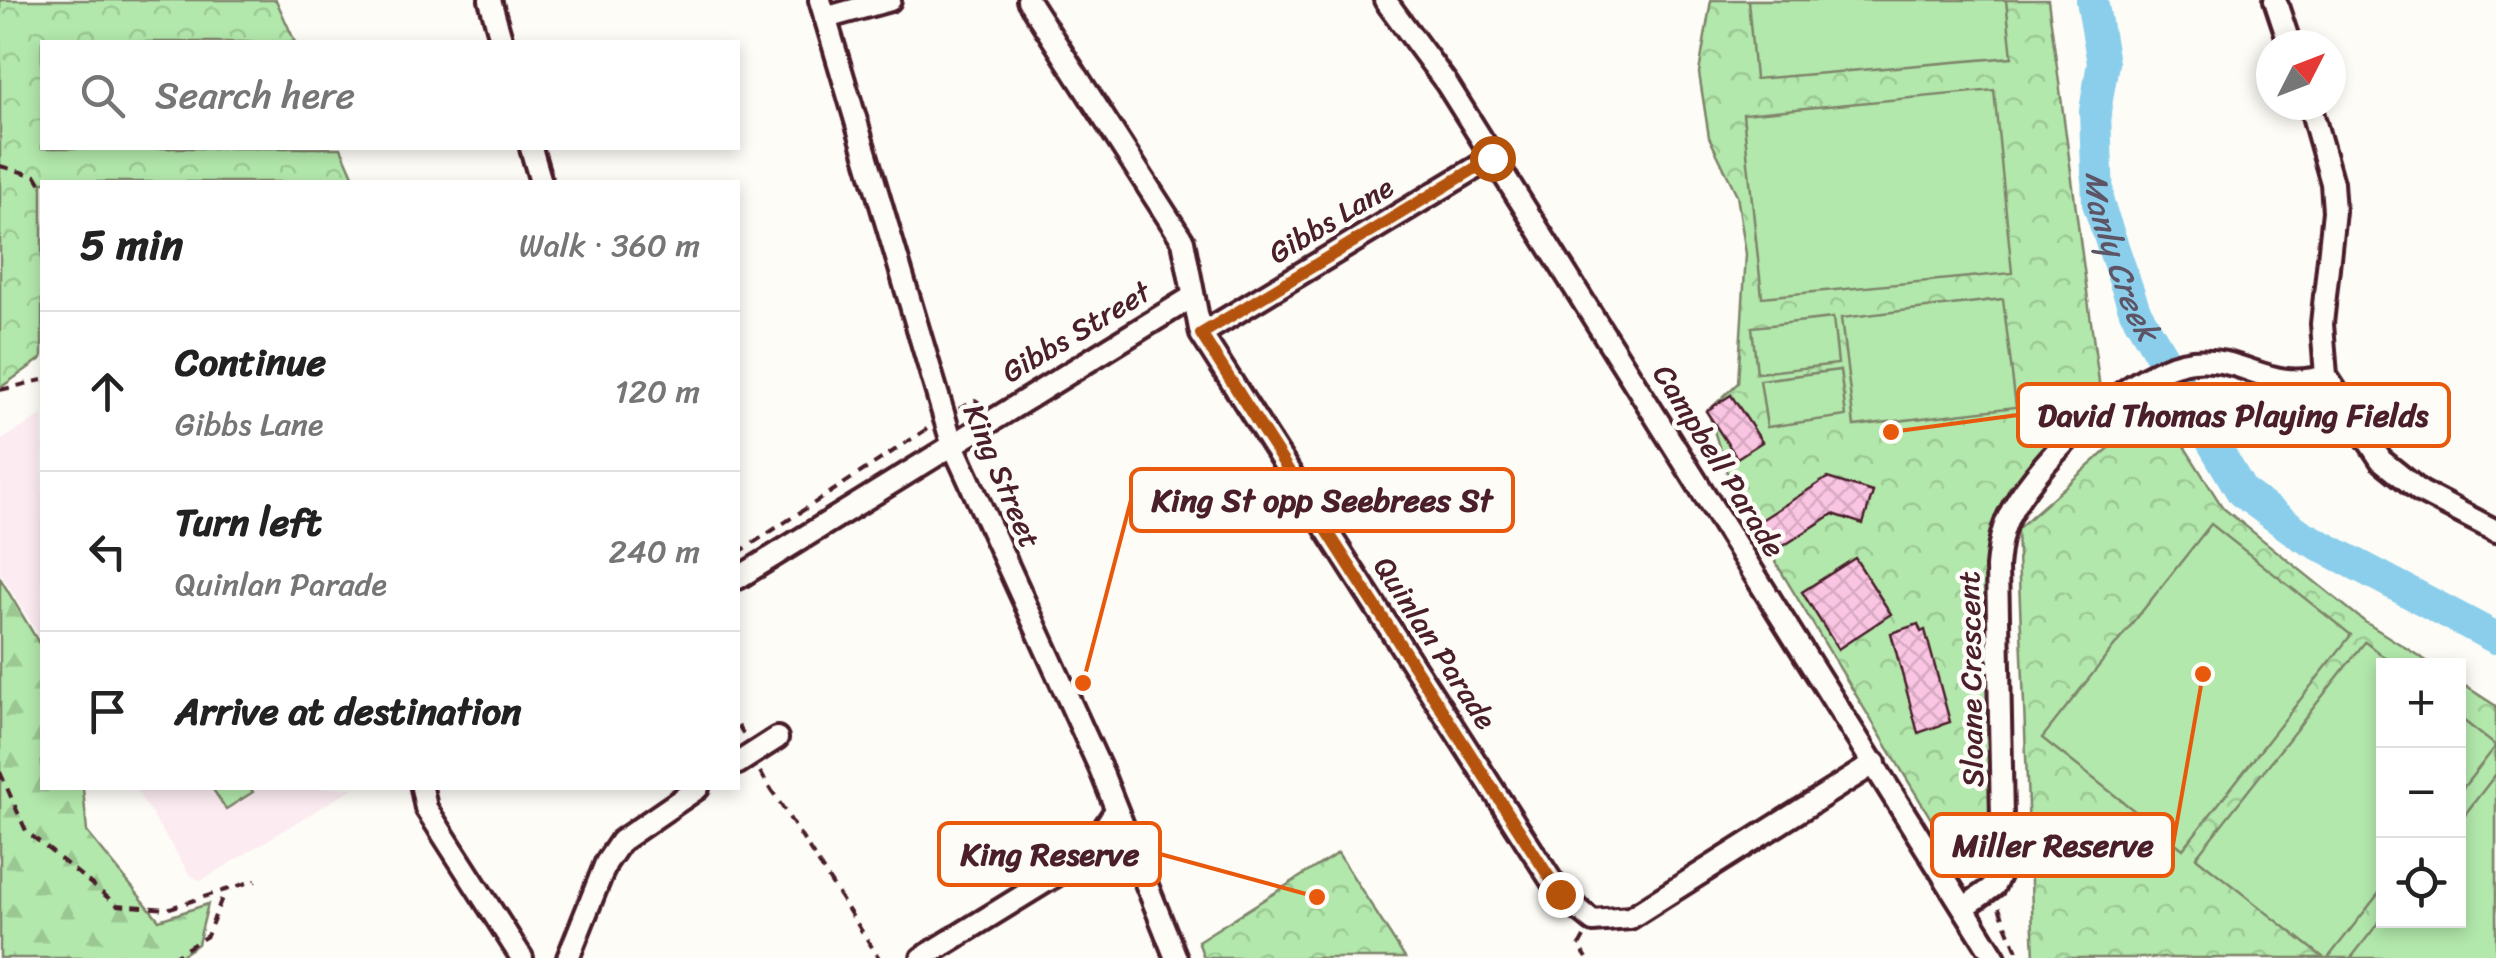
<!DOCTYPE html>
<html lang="en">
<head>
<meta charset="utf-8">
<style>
  :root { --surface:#fff; --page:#f6f6f6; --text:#222; --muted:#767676; --line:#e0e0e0 }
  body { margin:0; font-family:Sriracha,sans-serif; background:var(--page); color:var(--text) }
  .controls { position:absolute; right:30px; bottom:30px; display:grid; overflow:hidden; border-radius:0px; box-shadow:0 5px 15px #0003 }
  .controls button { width:90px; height:90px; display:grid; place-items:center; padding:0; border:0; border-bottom:2px solid var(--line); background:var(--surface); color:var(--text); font:50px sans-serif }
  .compass { position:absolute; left:2256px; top:30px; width:90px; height:90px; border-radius:50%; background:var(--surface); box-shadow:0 5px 15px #0003; rotate:48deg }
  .stop { position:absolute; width:30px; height:30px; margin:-22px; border:8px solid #b45309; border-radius:50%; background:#fff }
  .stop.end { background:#b45309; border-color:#fff; box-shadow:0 2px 10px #0008 }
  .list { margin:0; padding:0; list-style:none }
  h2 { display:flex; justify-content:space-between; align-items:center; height:130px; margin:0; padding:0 40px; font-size:42px }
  h2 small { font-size:32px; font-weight:400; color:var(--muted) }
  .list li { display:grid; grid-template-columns:65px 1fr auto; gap:30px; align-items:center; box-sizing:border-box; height:160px; padding:0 40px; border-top:2px solid var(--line) }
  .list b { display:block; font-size:38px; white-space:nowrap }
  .list p { margin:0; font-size:32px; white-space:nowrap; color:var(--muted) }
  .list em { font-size:32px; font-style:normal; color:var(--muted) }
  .icon { flex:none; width:55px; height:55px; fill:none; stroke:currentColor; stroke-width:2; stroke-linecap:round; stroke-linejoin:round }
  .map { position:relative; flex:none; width:2496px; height:958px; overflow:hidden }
  .search { position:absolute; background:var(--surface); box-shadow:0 5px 15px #0003; left:40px; top:40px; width:700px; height:110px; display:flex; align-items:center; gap:25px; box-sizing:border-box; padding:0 35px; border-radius:0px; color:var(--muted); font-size:38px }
  .panel { position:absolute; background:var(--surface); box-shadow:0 5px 15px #0003; left:40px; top:180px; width:700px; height:610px; border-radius:0px }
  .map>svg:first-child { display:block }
  .built { fill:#fcecf1 }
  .forest { fill:url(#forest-firs); stroke:#7e846b; stroke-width:2.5 }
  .park { fill:url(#park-crowns); stroke:#7e846b; stroke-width:2.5 }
  .pitch { fill:#b2e8ab; stroke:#7e846b; stroke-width:2.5 }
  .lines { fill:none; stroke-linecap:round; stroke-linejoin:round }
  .river { stroke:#8aceeb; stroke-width:32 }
  .building { fill:url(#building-cross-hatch); stroke:#4a1f2b; stroke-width:2.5 }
  .minor-casing { stroke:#4a1f2b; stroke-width:28 }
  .path { stroke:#4a1f2b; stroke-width:4; stroke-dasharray:10 8; stroke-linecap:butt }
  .minor { stroke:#fdfcf7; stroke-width:20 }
  .route { stroke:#b45309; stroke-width:12 }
  .labels { text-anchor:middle; stroke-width:9; stroke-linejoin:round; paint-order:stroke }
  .street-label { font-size:30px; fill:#4a1f2b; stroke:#fdfcf7 }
  .water-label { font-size:32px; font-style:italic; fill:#5d5465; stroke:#fdfcf7 }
  .leader { fill:none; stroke:#e8590c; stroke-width:4 }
  .callout-dot { fill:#e8590c; stroke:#fdfcf7; stroke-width:4 }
  .callout { fill:#fdfcf7; stroke:#e8590c; stroke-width:4 }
  .callout-label { font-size:32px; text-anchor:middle; font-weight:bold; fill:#4a1f2b }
</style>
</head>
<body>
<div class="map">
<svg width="2496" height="958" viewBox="0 0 2496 958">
  <defs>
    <pattern id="forest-firs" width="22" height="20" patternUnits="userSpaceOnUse" patternTransform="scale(2.5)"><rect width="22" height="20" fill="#b2e8ab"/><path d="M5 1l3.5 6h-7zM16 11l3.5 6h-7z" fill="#9bc793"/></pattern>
    <pattern id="park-crowns" width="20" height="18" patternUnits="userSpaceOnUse" patternTransform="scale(2.5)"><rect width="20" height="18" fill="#b2e8ab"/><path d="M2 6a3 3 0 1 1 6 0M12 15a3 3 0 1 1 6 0" fill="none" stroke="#9bc793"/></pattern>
    <pattern id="building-cross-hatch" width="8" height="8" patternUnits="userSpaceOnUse" patternTransform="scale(2.5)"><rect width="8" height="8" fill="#fac5e2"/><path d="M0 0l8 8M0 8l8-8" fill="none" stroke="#d8a9c2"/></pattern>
  </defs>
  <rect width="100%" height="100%" fill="#fdfcf7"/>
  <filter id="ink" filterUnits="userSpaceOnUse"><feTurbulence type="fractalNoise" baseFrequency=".01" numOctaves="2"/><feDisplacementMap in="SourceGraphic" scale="20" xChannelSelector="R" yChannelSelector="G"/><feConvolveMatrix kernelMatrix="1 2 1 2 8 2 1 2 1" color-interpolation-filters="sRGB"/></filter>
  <g filter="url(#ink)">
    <!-- built -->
    <path class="built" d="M42,415V640L0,573V441Z
      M135,788H353L201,881L190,875Z"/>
    <!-- forest -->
    <path class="forest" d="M0,578L42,648V788H83L87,832L159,920L208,904L198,944L177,958H0Z"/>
    <!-- park -->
    <path class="park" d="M0,0H276L295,42H42V148H341L356,182H42V358L0,388Z
      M1711,0H2048L2102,404L2009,488L1987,554L1996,861L1965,875L1733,492L1708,411L1738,383L1746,254L1737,195L1709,137L1699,73Z
      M2158,405L2223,508L2365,622L2433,665L2384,666V920H2458L2459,682L2496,706V958H2034L2017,529Z
      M1338,853L1405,958H1204L1198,941Z"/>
    <!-- pitch -->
    <path class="pitch" d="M1748,0H2006L2012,57L1755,79Z
      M1994,90L2012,273L1762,297L1743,114Z
      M2003,299L2016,407L1854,426L1841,318Z
      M1833,318L1838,364L1757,373L1752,327Z
      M1840,370L1846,416L1767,427L1760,380Z
      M2211,524L2351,635L2183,849L2042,738Z
      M2365,642L2394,665L2384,666L2383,888L2328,958H2324L2196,857Z
      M2459,717L2496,746L2459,793Z
      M2496,774V958H2351L2383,917L2458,920L2459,822Z
      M212,788H250L253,792L226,809Z"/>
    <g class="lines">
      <!-- river -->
      <path class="river" id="s1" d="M2092,0L2103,63L2095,111L2098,203L2135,311L2242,492L2301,535L2496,638"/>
    </g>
    <!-- building -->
    <path class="building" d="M1731,395L1762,442L1737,458L1706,411Z
      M1827,478L1873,492L1863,524L1833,514L1777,550L1758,522Z
      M1855,558L1891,614L1838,649L1802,592Z
      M1918,624L1921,632L1925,630L1950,722L1918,733L1891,633Z"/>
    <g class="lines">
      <!-- minor casing -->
      <g class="minor-casing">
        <path id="minor" d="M490,0L502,42
          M820,0L952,443L1100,768L1176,958
          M1028,0L1183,241L1201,334L1560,894L1593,921L1630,918L1875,763
          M1385,0L1447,84L1995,958
          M2275,0L2290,45
          M825,18L890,0
          M2310,105L2332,183L2334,211L2322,324L2326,376L2381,460L2421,492L2496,531
          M531,148L541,182
          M1201,334L1492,158
          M738,578L1192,297
          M738,763L777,738
          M422,788L426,808L522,958
          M1084,858L1137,859
          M1965,907L1994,886L2003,867L1997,567C1999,545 2002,527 2013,508C2042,457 2131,368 2193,361C2247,356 2267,393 2326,376
          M568,958L606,863L621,841L698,788
          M922,958L1084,858L1116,810"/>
      </g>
      <!-- path -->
      <path class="path" d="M0,166L36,176L42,186
        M0,390L42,380
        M959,409L975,400L984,406
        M738,553L930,427
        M738,725L746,738
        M0,772L26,831L117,905L167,909L256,880
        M760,772L879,958
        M1951,851L1969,855L1977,875
        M1999,908L2020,958
        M1584,937L1579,946L1587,958
        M171,958L207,936L225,890"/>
      <!-- minor -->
      <use href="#minor" class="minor"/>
    </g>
  </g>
  <g class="lines" filter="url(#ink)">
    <!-- route -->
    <path class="route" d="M1492,158L1201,334L1560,894"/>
  </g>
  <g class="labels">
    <!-- street labels -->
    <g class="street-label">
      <text transform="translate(1331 220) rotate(-31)" y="10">Gibbs Lane</text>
      <text transform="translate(1076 332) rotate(-31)" y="10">Gibbs Street</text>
      <text transform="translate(1719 461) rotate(58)" y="10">Campbell Parade</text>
      <text transform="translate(1002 476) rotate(67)" y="10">King Street</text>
      <text transform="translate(1435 643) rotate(57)" y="10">Quinlan Parade</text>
      <text transform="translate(1971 679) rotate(-91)" y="10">Sloane Crescent</text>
    </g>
    <!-- water labels -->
    <g class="water-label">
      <text dy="11" stroke="none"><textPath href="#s1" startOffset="262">Manly Creek</textPath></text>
    </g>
  </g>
  <!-- callouts -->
  <path class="leader" d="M1891 432L2018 415M1083 683L1131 500M2203 674L2173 845M1317 897L1160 854"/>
  <g class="callout-dot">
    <circle cx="1891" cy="432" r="10"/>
    <circle cx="1083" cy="683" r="10"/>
    <circle cx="2203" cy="674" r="10"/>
    <circle cx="1317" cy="897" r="10"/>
  </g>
  <g class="callout">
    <rect x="2018" y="384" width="431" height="62" rx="10"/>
    <rect x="1131" y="469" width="382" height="62" rx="10"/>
    <rect x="1932" y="814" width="241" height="62" rx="10"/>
    <rect x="939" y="823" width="221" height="62" rx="10"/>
  </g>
  <g class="callout-label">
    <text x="2233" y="426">David Thomas Playing Fields</text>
    <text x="1322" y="511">King St opp Seebrees St</text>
    <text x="2053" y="856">Miller Reserve</text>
    <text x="1050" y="865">King Reserve</text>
  </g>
</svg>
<div class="controls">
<button>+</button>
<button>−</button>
<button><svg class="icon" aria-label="locate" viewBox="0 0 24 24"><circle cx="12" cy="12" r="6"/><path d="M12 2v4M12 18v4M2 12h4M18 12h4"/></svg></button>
</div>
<svg class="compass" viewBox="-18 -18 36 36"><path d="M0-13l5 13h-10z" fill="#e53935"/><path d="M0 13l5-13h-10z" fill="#767676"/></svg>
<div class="stop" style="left:1492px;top:158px"></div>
<div class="stop end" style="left:1560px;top:894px"></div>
<div class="search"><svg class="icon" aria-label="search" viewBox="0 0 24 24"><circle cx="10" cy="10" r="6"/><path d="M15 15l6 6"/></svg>Search here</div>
<section class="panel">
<h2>5 min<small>Walk · 360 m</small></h2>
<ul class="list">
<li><svg class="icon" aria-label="ahead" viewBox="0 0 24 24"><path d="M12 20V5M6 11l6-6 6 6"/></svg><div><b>Continue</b><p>Gibbs Lane</p></div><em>120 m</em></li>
<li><svg class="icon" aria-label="left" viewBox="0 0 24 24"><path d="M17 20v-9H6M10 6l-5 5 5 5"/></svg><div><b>Turn left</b><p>Quinlan Parade</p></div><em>240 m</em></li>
<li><svg class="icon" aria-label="arrive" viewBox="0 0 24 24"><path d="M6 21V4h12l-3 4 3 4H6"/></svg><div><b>Arrive at destination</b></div></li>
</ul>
</section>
</div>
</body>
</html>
